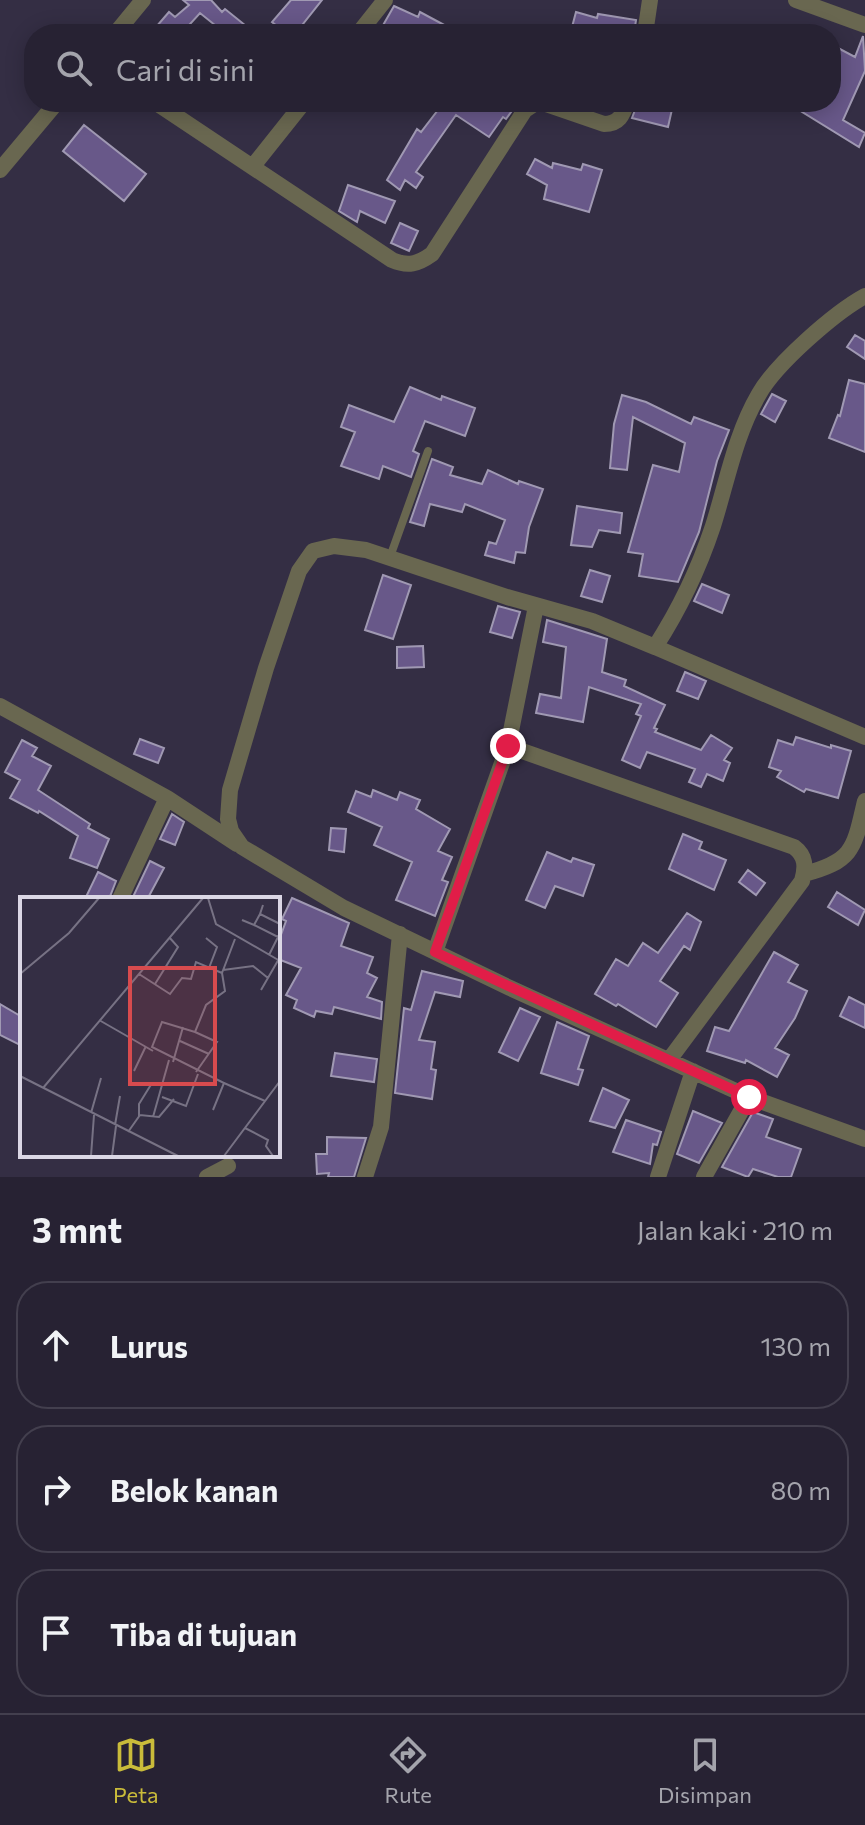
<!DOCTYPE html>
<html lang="id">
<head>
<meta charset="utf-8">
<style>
  :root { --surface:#272233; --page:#332f3f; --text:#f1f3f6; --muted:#a4a4ac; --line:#433f4e; --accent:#c9bb3a }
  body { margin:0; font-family:Commissioner,sans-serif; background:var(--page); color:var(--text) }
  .stop { position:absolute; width:24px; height:24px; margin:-18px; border:6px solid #e11d48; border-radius:50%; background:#fff }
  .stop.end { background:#e11d48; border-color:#fff; box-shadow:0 2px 8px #0008 }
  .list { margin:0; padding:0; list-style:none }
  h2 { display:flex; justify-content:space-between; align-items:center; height:104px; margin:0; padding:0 32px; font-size:34px }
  h2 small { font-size:26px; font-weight:400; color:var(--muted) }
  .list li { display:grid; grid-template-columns:52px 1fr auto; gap:24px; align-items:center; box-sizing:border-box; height:128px; margin:0 16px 16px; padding:0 16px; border:2px solid var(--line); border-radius:32px }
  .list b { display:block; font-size:30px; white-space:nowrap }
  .list em { font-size:26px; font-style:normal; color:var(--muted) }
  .icon { flex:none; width:44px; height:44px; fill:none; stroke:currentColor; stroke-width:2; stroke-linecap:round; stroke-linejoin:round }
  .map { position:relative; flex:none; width:865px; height:1177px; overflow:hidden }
  .search { position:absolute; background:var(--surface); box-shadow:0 4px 20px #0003; left:24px; right:24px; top:24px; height:88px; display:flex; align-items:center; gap:20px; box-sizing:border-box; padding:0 28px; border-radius:32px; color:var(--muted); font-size:30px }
  .sheet { height:536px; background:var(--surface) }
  nav { display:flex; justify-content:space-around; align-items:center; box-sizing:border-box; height:112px; border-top:2px solid var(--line); background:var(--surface); font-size:22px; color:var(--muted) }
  nav a { display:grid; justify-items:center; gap:4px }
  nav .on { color:var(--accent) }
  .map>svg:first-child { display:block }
  .building { fill:#685889; stroke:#a099b3; stroke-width:2 }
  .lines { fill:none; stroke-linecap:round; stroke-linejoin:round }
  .service { stroke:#696750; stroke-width:8 }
  .minor { stroke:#696750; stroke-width:16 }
  .route { stroke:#e11d48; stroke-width:10 }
  .inset-road { fill:none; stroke:#777284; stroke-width:2 }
  .view { fill:#d74b4e; fill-opacity:0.15; stroke:#d74b4e; stroke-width:4 }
  .inset-edge { fill:none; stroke:#dbd7e5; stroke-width:4 }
</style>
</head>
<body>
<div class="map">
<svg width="865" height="1177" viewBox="0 0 865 1177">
  <rect width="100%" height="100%" fill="#342e44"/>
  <!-- building -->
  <path class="building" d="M183,0H211L222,12L225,9L256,34H226L200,13L181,34H150L169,12L175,17L189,5Z
    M291,0H322L295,34H287L272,22Z
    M394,6L418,17L420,12L461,34H378Z
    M576,12L597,18L598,14L636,20L634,34L604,30L602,34H597L572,27Z
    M863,36L865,71L843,120L865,133L859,147L786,102H831V71L838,48L855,57Z
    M436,102H512L510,105L514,108L506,119L503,117L489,137L456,115L416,172L423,177L416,188L405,180L400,190L387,180L417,129L421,132L441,106Z
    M638,102L673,105L668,127L632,118Z
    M84,125L146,174L124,201L63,151Z
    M535,159L552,168L553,163L581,170L583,164L602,170L589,212L544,199L547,185L527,174Z
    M348,185L395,201L385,223L360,211L357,222L339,211Z
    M400,223L418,231L409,251L391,243Z
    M855,335L865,341V359L847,347Z
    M849,380L865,384V452L829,438L838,415L840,416Z
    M410,387L441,400L442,396L475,408L465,436L425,421L413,451L419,454L411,477L383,466L379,479L341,466L355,432L341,427L349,405L394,422Z
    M772,394L786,401L775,422L761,414Z
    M622,395L646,402L691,424L694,417L729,430L717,461L699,532L678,582L639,576L643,554L628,552L653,465L679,472L685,443L633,417L627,470L610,468L614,424Z
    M432,459L453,467L450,475L482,484L488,470L518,484L519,481L543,489L529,527L525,553L516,552L514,563L485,555L489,542L496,544L505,520L465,504L462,512L430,504L424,526L410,522Z
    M577,506L622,513L620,533L599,530L592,547L571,545Z
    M590,570L610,576L602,602L581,596Z
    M383,575L411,585L393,639L365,630Z
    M702,584L729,595L722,613L694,601Z
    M498,606L520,612L512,638L490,632Z
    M547,620L607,639L602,672L626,680L624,686L665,705L654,728L657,729L655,732L701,750L711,735L732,748L724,760L730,763L723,781L707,774L701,787L689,782L695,769L647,752L640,768L622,760L641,716L636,714L641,704L589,687L583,722L536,713L540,694L561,698L566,647L543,642Z
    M423,646L424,667L397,668V647Z
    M685,672L706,681L698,699L677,691Z
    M796,737L831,748V745L851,751L838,798L806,789L804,792L777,777L781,771L769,767L778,740L793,745Z
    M140,739L164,748L158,763L134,754Z
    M22,740L37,748L32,756L51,766L38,790L90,824L88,828L109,839L97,868L70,858L78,836L39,811L38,813L10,798L20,780L5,772Z
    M373,790L397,800L400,792L420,800L416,809L450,829L438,851L452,857L442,880L448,882L435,916L396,900L412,862L374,845L382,827L348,812L356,791L371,797Z
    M172,814L184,822L175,845L160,839Z
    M331,828L346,829L344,852L329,850Z
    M683,834L702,842L699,849L726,860L714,890L669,869Z
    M547,852L571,862L573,858L594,865L583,896L555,886L545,908L526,900Z
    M150,861L164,868L149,896L154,899H132Z
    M748,870L765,883L756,895L739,882Z
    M98,872L116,881L109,899H85Z
    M837,892L865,910L858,925L828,907Z
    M292,898L349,923L341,946L373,957L367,973L377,978L367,997L382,1002L381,1019L334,1007L332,1014L316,1011L314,1017L294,1008L297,1000L286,995L301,968L278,959V943L286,921L282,919Z
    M687,913L701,922L690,950L684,946L660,981L678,993L656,1027L618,1004L616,1006L595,994L616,959L628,966L643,943L658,953Z
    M774,952L798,965L788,982L807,991L795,1018L775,1048L789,1055L777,1077L746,1060L745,1063L707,1051L715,1027L729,1031Z
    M422,971L463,981L460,997L435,992L419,1040L435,1042L431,1069L436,1070L432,1099L395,1093L404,1008L411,1010Z
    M849,997L865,1005V1028L840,1016Z
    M0,1004L22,1017V1046L0,1035Z
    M520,1008L540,1017L518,1061L499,1052Z
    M557,1022L589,1036L578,1069L583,1070L578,1085L541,1073Z
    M335,1053L377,1059L374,1082L331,1076Z
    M603,1088L629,1100L615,1128L590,1121Z
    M693,1111L722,1123L699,1163L677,1154Z
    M753,1112L773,1119L766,1137L801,1149L791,1177H778L753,1169L748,1177L722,1167Z
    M626,1120L661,1132L657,1145L653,1144L650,1164L613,1152Z
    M327,1137L366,1138L354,1177H328L329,1173L317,1174L316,1154H327Z"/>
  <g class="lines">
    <!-- service -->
    <path class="service" d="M390,557L428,451"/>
    <!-- minor -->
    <path class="minor" d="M796,0L865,25
      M115,34L143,0
      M358,34L385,0
      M645,34L650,0
      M155,102L392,260C408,267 418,264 432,254L525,110L537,102
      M540,102L604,124C619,124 623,115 627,102
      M253,166L304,102
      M0,170L57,102
      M865,296C834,313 776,364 759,394C735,435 727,482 713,526C699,568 679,610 655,647L592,621L507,597L366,550L334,546L313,551L299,571L266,668L230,790L228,819L231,831L242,847L344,908L510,988L749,1097L865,1139
      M655,647L865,737
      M0,706L167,798L237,844
      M508,746L794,847C806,856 806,867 802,881L669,1060
      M804,874C854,861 854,848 865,801
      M120,899L167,798
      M435,952L508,746L536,606
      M207,1177L228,1166
      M365,1177L381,1127L400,934
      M658,1177L693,1071
      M704,1177L749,1097"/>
  </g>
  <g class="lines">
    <!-- route -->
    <path class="route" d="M508,746L435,952L749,1097"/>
  </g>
  <!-- overview -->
  <g transform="translate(20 897)">
    <rect width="260" height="260" fill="#342e44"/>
    <path class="inset-road" d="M188,1L196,27L260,64M243,8L240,17L260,27M222,23L234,28L240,17M234,28L260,41M186,41L197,50L189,71M249,58L260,36M203,73L233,69L248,81M0,77L49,36L79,1M119,77L150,97L162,81L171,82L176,65L202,76M135,87L158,50L149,40M241,93L260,60M79,123L133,154M175,135L197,145L176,175M160,144L189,157M153,165L163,130M114,174L126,149M0,179L158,259M204,186L245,204M23,191L183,1M142,200L166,209L178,177M193,213L204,186L132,150L142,125L175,135L186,108L205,94L202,76L215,42M71,216L81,181M119,219V207L132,186M133,220L149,163M95,228L100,199M225,231L248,243L246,249L253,259M108,235L120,218L139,220L154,202M71,259L74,218M92,259L96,229M204,259L260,184"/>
    <path class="view" d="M110,71H195V187H110Z"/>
    <rect width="260" height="260" class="inset-edge"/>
  </g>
</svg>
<div class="stop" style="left:749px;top:1097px"></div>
<div class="stop end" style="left:508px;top:746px"></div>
<div class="search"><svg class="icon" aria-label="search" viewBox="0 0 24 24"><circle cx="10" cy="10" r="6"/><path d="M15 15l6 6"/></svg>Cari di sini</div>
</div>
<section class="sheet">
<h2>3 mnt<small>Jalan kaki · 210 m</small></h2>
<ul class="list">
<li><svg class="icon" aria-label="ahead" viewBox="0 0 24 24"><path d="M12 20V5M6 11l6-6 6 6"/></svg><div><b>Lurus</b></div><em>130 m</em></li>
<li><svg class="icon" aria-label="right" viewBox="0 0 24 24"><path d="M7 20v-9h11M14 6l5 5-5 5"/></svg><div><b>Belok kanan</b></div><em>80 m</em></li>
<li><svg class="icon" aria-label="arrive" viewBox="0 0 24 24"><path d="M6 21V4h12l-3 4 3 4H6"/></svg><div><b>Tiba di tujuan</b></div></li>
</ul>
</section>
<nav>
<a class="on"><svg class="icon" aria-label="map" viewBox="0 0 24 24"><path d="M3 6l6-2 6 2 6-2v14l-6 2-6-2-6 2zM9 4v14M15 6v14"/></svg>Peta</a>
<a><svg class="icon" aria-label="directions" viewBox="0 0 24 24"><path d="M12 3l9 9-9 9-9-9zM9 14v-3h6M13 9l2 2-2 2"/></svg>Rute</a>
<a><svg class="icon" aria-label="saved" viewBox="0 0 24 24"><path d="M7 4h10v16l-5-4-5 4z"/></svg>Disimpan</a>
</nav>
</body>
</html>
